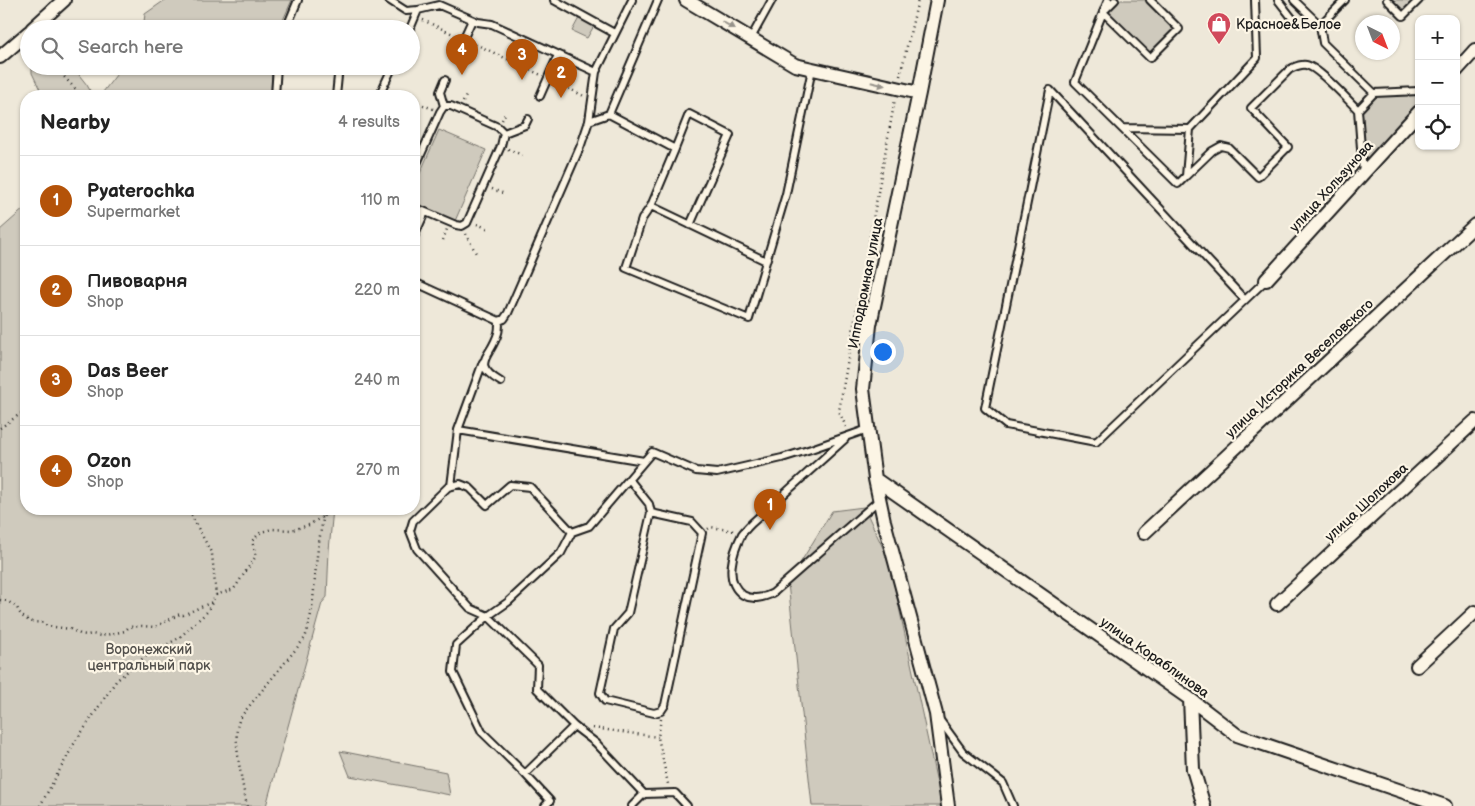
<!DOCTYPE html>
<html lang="en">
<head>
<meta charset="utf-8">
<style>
  :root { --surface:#fff; --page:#f2f2f2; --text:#222; --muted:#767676; --line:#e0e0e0; --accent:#b45309 }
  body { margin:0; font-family:"Balsamiq Sans",sans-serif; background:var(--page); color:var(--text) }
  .controls { position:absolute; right:15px; top:15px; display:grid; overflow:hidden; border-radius:10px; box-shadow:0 1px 4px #0004 }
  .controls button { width:45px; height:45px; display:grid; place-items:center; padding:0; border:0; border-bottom:1px solid var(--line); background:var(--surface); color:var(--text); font:25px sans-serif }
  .compass { position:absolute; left:1355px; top:15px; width:45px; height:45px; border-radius:50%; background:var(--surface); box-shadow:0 1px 4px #0004; rotate:138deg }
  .you { position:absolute; left:882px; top:351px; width:18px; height:18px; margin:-12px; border:4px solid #fff; border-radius:50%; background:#1a73e8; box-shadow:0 0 0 8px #1a73e833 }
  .badge { display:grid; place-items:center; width:32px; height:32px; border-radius:50%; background:var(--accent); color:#fff; font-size:16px; font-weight:700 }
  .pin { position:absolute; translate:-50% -41px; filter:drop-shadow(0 1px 2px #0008) }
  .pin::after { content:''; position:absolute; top:26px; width:18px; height:15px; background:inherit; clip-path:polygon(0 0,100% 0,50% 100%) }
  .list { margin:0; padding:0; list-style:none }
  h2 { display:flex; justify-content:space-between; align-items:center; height:65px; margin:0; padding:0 20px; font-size:21px }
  h2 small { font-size:16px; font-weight:400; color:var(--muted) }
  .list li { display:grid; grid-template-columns:32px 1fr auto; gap:15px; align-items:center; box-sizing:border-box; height:90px; padding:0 20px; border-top:1px solid var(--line) }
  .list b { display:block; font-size:19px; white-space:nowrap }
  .list p { margin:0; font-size:16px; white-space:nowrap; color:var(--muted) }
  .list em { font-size:16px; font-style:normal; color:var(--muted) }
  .icon { flex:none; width:28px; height:28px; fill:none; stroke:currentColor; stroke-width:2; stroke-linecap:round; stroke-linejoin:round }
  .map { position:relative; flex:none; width:1475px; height:806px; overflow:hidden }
  .search { position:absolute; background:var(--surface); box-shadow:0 1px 4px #0004; left:20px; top:20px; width:400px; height:55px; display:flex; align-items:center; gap:12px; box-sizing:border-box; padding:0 18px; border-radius:28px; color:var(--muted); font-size:19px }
  .panel { position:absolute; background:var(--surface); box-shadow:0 1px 4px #0004; left:20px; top:90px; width:400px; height:425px; border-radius:20px }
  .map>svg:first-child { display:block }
  .green { fill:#cfcabd; stroke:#76736c }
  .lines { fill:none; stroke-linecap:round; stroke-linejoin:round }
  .lane-casing { stroke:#1c1c1c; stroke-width:10 }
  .street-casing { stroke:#1c1c1c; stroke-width:16 }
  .path { stroke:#1c1c1c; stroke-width:2.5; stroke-dasharray:1 4; stroke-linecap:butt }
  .lane { stroke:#fcf5e5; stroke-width:6 }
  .street { stroke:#fcf5e5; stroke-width:12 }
  .oneway { fill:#97938b }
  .labels { text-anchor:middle; stroke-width:4.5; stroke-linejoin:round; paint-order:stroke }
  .poi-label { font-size:14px; fill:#1c1c1c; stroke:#fcf5e5; text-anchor:start }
  .street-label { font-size:14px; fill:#1c1c1c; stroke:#fcf5e5 }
  .park-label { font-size:14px; fill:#52504c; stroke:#fcf5e5 }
</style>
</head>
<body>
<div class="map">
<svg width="1475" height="806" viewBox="0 0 1475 806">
  <rect width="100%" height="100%" fill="#eee8d9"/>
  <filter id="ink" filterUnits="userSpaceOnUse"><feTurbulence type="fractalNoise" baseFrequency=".02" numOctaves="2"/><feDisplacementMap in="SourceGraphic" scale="10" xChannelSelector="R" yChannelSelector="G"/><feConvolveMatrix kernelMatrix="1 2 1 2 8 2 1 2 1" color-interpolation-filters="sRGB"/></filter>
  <g filter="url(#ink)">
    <!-- green -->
    <path class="green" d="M165,0H292L279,29H143L145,14Z
      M1108,0H1150L1179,29L1150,58L1103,12Z
      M1387,0H1419L1403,16Z
      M579,18L594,26L587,38L572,31Z
      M32,66H72L87,85L93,96H43L32,73Z
      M123,66H272L271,96H108L103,92Z
      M1419,91V112L1363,174L1358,110L1374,93Z
      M439,130L486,150L455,221L414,203V187Z
      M26,207V509H333L329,550L327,597L322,603L266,806H0V230Z
      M864,507L889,561L942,806H812L788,583L832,511Z
      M340,751L446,772L450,795L350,776Z"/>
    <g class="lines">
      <!-- lane casing -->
      <g class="lane-casing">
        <path id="lane" d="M389,0L406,11L418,10
          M554,0L614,33
          M1108,0L1075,82L1178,184L1186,176L1190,129L1257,58L1255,0
          M1278,0L1296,23
          M1294,0L1320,25L1323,43L1374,93
          M1387,0L1403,16L1419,0
          M1106,9L1115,0
          M1103,12L1150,58L1179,29L1150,0
          M1320,25L1345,0
          M286,29L298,0
          M410,29L418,10L439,5L478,22L492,24L596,72
          M751,38L772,0
          M455,57L472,20
          M275,96L277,66
          M336,96L339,66
          M379,96L393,66
          M540,96L558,55
          M444,106L440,92L445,80
          M609,114L658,0
          M589,121L609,114L675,149L651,206L642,219L626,268L749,319L786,194L812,69
          M1122,128L1190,129
          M504,133L525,125L528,119
          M675,149L689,114L730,135L690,225
          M414,170L440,112L444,106H451L498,127L504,133L501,146L467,223L462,226L456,225L414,207
          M1363,173L1358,110L1374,93L1419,91
          M1186,176L1212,151L1221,146L1229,148L1258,177L1288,147L1251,108L1290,69C1295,67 1300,64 1306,65C1318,67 1348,100 1358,110
          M651,206L766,261
          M414,237L425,212
          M414,282L499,321
          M1245,300L1050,90L985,408L1006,425L1096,442L1245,300L1266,280
          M499,321L504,319L508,313L581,145L589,121L596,72L632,0
          M499,321C499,325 499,330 498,333C491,358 469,363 501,382
          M458,430L644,461
          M845,439L752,523C749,526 745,530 742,534C733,552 723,581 743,595C752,600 764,598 773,593L879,500
          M629,479L649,504L651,513L628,613L614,629L600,693L605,701L654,713L661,711L665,705L702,533L692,522L651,513
          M451,486L458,430L483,362
          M572,532L561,553L508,602L488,616L470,608L417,549L410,531L413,521L448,487L460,484L470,488L487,505L510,485L530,487L572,532L589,526L652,452L696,471L717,473L782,458L811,449L868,429
          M939,719L963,752L1003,783L1013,806
          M525,774L574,726
          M545,806L550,801L525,774L482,732L453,672L456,645L488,616L538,665L537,689L574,726L596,743L644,794
          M632,806L644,794L675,793L687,806"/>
      </g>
      <!-- street casing -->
      <g class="street-casing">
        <path id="street" d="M686,0L795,65L919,93
          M937,0L919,93L870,325L863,389L875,479L884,521L936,714L948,806
          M32,29L64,0
          M0,57L29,32
          M1456,71L1475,50
          M1266,280L1419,112
          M875,479L1190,699L1237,735L1445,806
          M1144,533L1475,225
          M1277,604L1475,421
          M1417,666L1475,612
          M1190,699L1193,769L1204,806"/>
      </g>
      <!-- path -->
      <path class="path" d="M423,20L455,35
        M339,24V29
        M471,42L541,75
        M54,66L82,96
        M900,76L918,0
        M555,82L584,96
        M463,102L467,94
        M423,105L433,109
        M502,120L506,112
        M508,149L522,155
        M492,189L505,194
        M477,224L489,229
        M466,234L477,255
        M443,240L447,229
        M846,427L839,411L856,313L895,99
        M0,428L26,410
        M708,529L711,527L734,531
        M216,595L234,589L256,556L252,541L261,532L272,529L292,530L309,525L335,509
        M0,600L7,601L17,607C20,617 30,624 41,622L47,626L70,629L80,634L87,635L92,634L101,636L125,631L129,627L142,626L155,627L180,614L183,615L212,602
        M661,719L658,737L668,784
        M593,728L658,737
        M40,806L74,744L116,681L143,658L179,638L207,612L216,595L212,554L188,509
        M247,806C243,788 233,739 238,724C239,719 243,714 246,710L305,638C314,612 314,583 317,556C319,540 322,524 325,509"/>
      <!-- lane -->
      <use href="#lane" class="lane"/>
      <!-- street -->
      <use href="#street" class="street"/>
    </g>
    <!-- one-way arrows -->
    <defs><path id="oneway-solid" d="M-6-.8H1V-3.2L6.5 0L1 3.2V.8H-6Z" transform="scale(1.25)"/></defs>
    <g class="oneway">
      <use href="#oneway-solid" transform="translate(728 25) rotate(30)"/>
      <use href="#oneway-solid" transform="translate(878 84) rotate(13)"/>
    </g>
  </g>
  <!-- icons -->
  <defs>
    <g id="shop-pin" transform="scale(1.25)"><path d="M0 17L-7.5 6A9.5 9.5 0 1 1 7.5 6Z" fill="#d1495b" stroke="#fcf5e5"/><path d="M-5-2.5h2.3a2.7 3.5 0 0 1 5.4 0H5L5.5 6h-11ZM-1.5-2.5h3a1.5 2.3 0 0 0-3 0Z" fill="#fff"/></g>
  </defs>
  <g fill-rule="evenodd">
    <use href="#shop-pin" x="1219" y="24"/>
  </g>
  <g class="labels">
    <!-- poi labels -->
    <g class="poi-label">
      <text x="1236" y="29">Красное&amp;Белое</text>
    </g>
    <!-- street labels -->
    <g class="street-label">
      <text transform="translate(1331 186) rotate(-48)" y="5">улица Хользунова</text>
      <text transform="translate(865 283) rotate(-79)" y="5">Ипподромная улица</text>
      <text transform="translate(1299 368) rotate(-43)" y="5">улица Историка Веселовского</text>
      <text transform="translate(1366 502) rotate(-43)" y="5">улица Шолохова</text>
      <text transform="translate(1155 657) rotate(35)" y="5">улица Кораблинова</text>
    </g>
    <!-- park labels -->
    <g class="park-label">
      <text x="149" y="654">Воронежский<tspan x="149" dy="16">центральный парк</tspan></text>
    </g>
  </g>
</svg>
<div class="controls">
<button>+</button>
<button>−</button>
<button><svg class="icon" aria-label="locate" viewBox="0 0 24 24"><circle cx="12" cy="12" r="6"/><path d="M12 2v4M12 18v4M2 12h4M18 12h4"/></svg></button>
</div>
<svg class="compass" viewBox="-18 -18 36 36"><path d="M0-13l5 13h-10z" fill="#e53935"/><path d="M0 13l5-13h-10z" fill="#767676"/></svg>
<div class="you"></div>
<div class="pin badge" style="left:770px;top:530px">1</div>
<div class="pin badge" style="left:561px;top:98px">2</div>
<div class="pin badge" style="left:522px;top:80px">3</div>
<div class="pin badge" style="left:462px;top:75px">4</div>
<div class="search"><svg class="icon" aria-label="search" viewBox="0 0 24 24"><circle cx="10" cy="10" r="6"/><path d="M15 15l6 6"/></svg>Search here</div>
<section class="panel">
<h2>Nearby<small>4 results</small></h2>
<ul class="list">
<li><span class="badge">1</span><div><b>Pyaterochka</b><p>Supermarket</p></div><em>110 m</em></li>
<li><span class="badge">2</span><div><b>Пивоварня</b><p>Shop</p></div><em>220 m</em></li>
<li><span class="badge">3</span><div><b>Das Beer</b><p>Shop</p></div><em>240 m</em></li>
<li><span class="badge">4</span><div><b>Ozon</b><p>Shop</p></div><em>270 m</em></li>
</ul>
</section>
</div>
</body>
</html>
